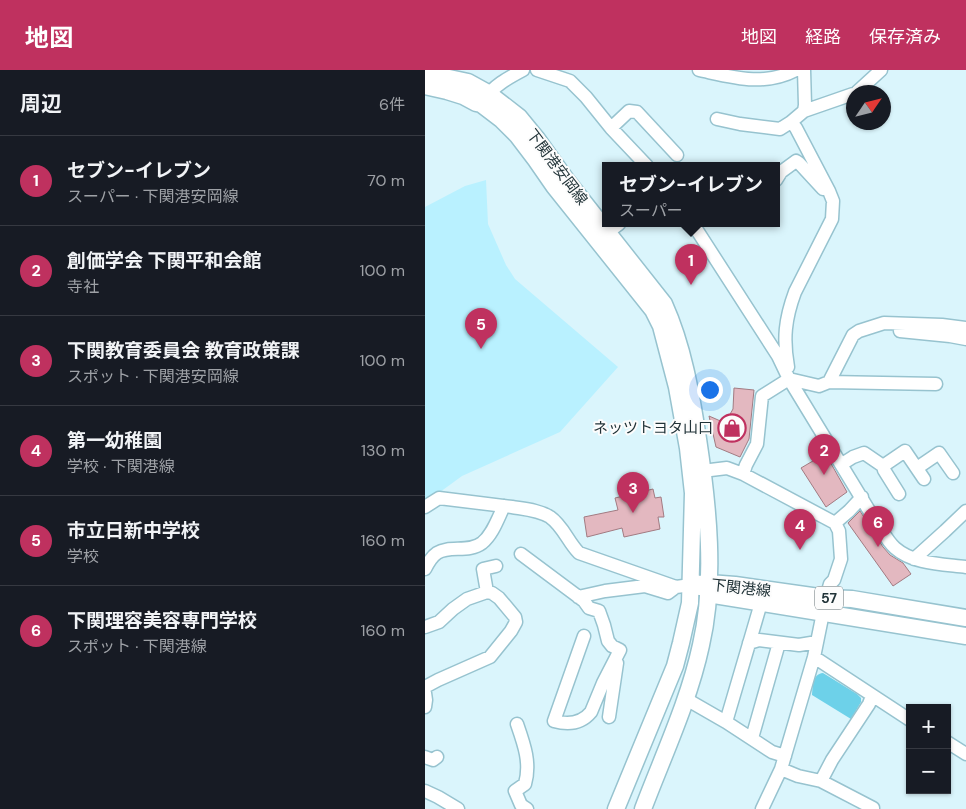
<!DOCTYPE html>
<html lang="ja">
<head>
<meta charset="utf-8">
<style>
	:root { --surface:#171b24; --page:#20242c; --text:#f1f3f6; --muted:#9ea1a6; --line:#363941; --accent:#bf315f }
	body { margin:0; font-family:"DM Sans","Noto Sans JP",sans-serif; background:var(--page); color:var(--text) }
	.controls { position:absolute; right:15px; bottom:15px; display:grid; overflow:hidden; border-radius:0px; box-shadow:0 1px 4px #0004 }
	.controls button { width:45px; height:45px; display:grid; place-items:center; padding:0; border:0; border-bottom:1px solid var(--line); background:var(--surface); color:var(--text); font:25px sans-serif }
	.compass { position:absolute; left:421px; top:15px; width:45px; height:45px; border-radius:50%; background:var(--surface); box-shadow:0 1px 4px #0004; rotate:55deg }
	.you { position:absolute; left:284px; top:319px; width:18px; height:18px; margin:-12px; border:4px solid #fff; border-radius:50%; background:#1a73e8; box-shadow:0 0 0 8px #1a73e833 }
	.badge { display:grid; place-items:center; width:32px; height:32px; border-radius:50%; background:var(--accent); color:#fff; font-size:16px; font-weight:700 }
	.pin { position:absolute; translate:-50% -41px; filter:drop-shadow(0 1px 2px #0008) }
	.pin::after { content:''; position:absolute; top:26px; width:18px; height:15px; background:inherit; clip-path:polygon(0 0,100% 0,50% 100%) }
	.popup { position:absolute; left:177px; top:92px; width:178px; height:65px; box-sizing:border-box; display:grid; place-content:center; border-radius:0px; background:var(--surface); filter:drop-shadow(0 1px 4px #0005); font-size:16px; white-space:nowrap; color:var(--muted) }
	.popup b { font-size:19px; color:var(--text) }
	.popup::after { content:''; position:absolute; left:50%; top:100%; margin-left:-10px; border:10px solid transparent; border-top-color:var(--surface) }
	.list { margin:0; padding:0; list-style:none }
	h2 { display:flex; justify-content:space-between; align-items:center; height:65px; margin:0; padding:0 20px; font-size:21px }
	h2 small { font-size:16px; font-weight:400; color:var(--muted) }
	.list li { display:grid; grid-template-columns:32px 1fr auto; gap:15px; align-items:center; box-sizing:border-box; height:90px; padding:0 20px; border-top:1px solid var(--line) }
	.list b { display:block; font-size:19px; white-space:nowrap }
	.list p { margin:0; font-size:16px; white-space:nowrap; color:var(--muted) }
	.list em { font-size:16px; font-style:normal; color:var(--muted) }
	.map { position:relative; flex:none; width:541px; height:739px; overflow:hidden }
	header { display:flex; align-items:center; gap:30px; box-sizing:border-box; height:70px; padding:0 25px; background:var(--accent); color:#fff }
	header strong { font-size:24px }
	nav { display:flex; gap:28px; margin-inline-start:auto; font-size:18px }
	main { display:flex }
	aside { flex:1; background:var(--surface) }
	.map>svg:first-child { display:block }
	.built { fill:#b9f1ff }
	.green { fill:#6dd1e9 }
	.building { fill:#e3b8c0; stroke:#a27b82 }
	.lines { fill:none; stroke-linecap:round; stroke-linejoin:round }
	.minor-casing { stroke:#97c3cf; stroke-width:15 }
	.major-casing { stroke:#97c3cf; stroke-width:19 }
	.minor { stroke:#fff; stroke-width:12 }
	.major { stroke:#fff; stroke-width:16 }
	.labels { text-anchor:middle; stroke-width:4; stroke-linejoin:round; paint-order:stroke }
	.shield { fill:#fcfcfc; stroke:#636f73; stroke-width:1 }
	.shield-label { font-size:14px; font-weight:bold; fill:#213338 }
	.street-label { font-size:15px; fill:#213338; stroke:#fcfcfc }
	.poi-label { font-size:15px; fill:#213338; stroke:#fcfcfc; text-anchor:end }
</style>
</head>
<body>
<header>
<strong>地図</strong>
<nav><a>地図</a><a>経路</a><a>保存済み</a></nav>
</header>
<main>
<aside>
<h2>周辺<small>6件</small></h2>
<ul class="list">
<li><span class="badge">1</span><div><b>セブン-イレブン</b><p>スーパー · 下関港安岡線</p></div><em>70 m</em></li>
<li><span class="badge">2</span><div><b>創価学会 下関平和会館</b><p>寺社</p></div><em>100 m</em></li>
<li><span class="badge">3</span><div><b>下関教育委員会 教育政策課</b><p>スポット · 下関港安岡線</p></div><em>100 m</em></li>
<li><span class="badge">4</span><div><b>第一幼稚園</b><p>学校 · 下関港線</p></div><em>130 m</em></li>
<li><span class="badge">5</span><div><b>市立日新中学校</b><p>学校</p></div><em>160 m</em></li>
<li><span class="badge">6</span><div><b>下関理容美容専門学校</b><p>スポット · 下関港線</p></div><em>160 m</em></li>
</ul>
</aside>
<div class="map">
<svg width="541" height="739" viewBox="0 0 541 739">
	<rect width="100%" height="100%" fill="#daf5fc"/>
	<path class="built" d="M61 110 63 154 81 195 90 209 193 297 135 362 37 406 0 433V137L40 116Z"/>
	<path class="green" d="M398 603 432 624 436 628V632L426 649 387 625C388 617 387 604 398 603Z"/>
	<path class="building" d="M309 318 329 320 324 369 315 387 291 377 284 346 300 353 308 339Z
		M398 385 402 391 404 390 422 422 401 437 376 398Z
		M228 419 230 428 236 427 239 447H233L235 459 199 467 197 458 162 467 159 447 193 440 190 428Z
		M435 441 458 477 465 485 478 493 486 504 468 516 423 453Z"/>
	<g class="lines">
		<g class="minor-casing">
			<path id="minor" d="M112 0 145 11 161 27 186 58 222 96
				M274 0C307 7 339 17 371 0
				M432 22 456 0
				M59 30C68 16 83 8 98 0
				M379 41 428 24
				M292 49 315 54 355 59 366 52
				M186 58 204 41 212 42 252 85
				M351 110 356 102 371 91 374 93 398 119
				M268 154 353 286 364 309 451 452C457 460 462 471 470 478 488 494 517 494 541 497
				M182 163 194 154
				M475 261 525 266 541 269
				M363 297C358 269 360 249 370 222L407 149 408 131 404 121 371 58 366 52 379 41 380 35 379 0
				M404 312 511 314
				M417 394 428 387 439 383 458 396 480 381 499 409
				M458 396 459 400 474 424
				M492 398 514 383 528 403
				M269 402 302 398 318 404 410 453
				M318 404 321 395 332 374 337 326 364 309 394 316 404 312 428 265 434 261 459 253 517 255 541 258
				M0 437 14 428C39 431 63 434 87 437 99 439 114 440 125 447 138 456 143 472 154 483L251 517 266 515 274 519
				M96 484 159 531 164 538 174 541 179 555 183 571 187 576 195 580 178 613 166 642C156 654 143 655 129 651L159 566
				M489 489 520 461 541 441
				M0 499C3 493 6 487 12 483 24 475 44 483 57 473 68 464 73 448 79 436
				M62 522 58 499 71 496
				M153 527 180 521 220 516 243 523 251 517
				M0 557 14 552 28 539 42 529 62 522 67 523 74 528 90 547 91 552 86 561 65 587 13 610 0 617
				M324 573 334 570 374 575 392 572
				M389 587 485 650
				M0 623 1 630 0 637
				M261 629 301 652 347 682 360 686
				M184 647 192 593
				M301 652 336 533
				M92 654C99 674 106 693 100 714L90 721 96 735 102 739
				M327 668 354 573
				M522 672 541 684
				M0 687 8 690 12 687
				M356 699 373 706 396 711 448 738V739
				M396 711 407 690 444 634 447 626
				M0 721 13 727 33 739
				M337 739 356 699 389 587 401 528 405 514 409 510 416 489 414 461 410 453 424 441 437 427"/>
		</g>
		<g class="major-casing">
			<path id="major" d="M0 3 43 12 63 23 94 47 112 69 142 111 239 234C258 276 266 323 273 369 283 435 291 510 276 575 264 631 238 686 218 739
				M0 16 22 21 38 26 51 33 56 34 77 50 92 65 111 90 129 116 228 240 236 256 252 317 263 378 268 423 265 533 256 573 250 596 191 739
				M273 514 284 513 310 515 401 528 427 529 541 548
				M283 524 541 566"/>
		</g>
		<use href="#minor" class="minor"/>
		<use href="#major" class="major"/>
	</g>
	<defs>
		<g id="shop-ring" transform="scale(1.4375)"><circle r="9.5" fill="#fcfcfc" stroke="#bf315f" stroke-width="1.5"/><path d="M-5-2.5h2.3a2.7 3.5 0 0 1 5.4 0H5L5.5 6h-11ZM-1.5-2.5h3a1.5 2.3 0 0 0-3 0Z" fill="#bf315f"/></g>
	</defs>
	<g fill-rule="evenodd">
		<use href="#shop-ring" x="307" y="358"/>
	</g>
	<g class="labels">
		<rect class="shield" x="390" y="516.5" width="28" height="23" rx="4"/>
		<g class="shield-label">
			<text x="404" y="533">57</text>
		</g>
		<g class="street-label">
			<text transform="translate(132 97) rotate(53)" y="5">下関港安岡線</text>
			<text transform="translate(316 518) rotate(6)" y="5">下関港線</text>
		</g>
		<g class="poi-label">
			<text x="288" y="363">ネッツトヨタ山口</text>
		</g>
	</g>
</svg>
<div class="controls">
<button>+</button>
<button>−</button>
</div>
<svg class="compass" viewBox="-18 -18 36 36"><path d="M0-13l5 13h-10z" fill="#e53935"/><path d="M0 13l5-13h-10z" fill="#9ea1a6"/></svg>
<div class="you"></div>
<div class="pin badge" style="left:266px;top:215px">1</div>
<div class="popup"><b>セブン-イレブン</b>スーパー</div>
<div class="pin badge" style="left:399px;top:405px">2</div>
<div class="pin badge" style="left:208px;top:443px">3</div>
<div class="pin badge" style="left:375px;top:480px">4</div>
<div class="pin badge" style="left:56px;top:279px">5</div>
<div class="pin badge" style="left:453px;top:477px">6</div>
</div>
</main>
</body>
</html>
